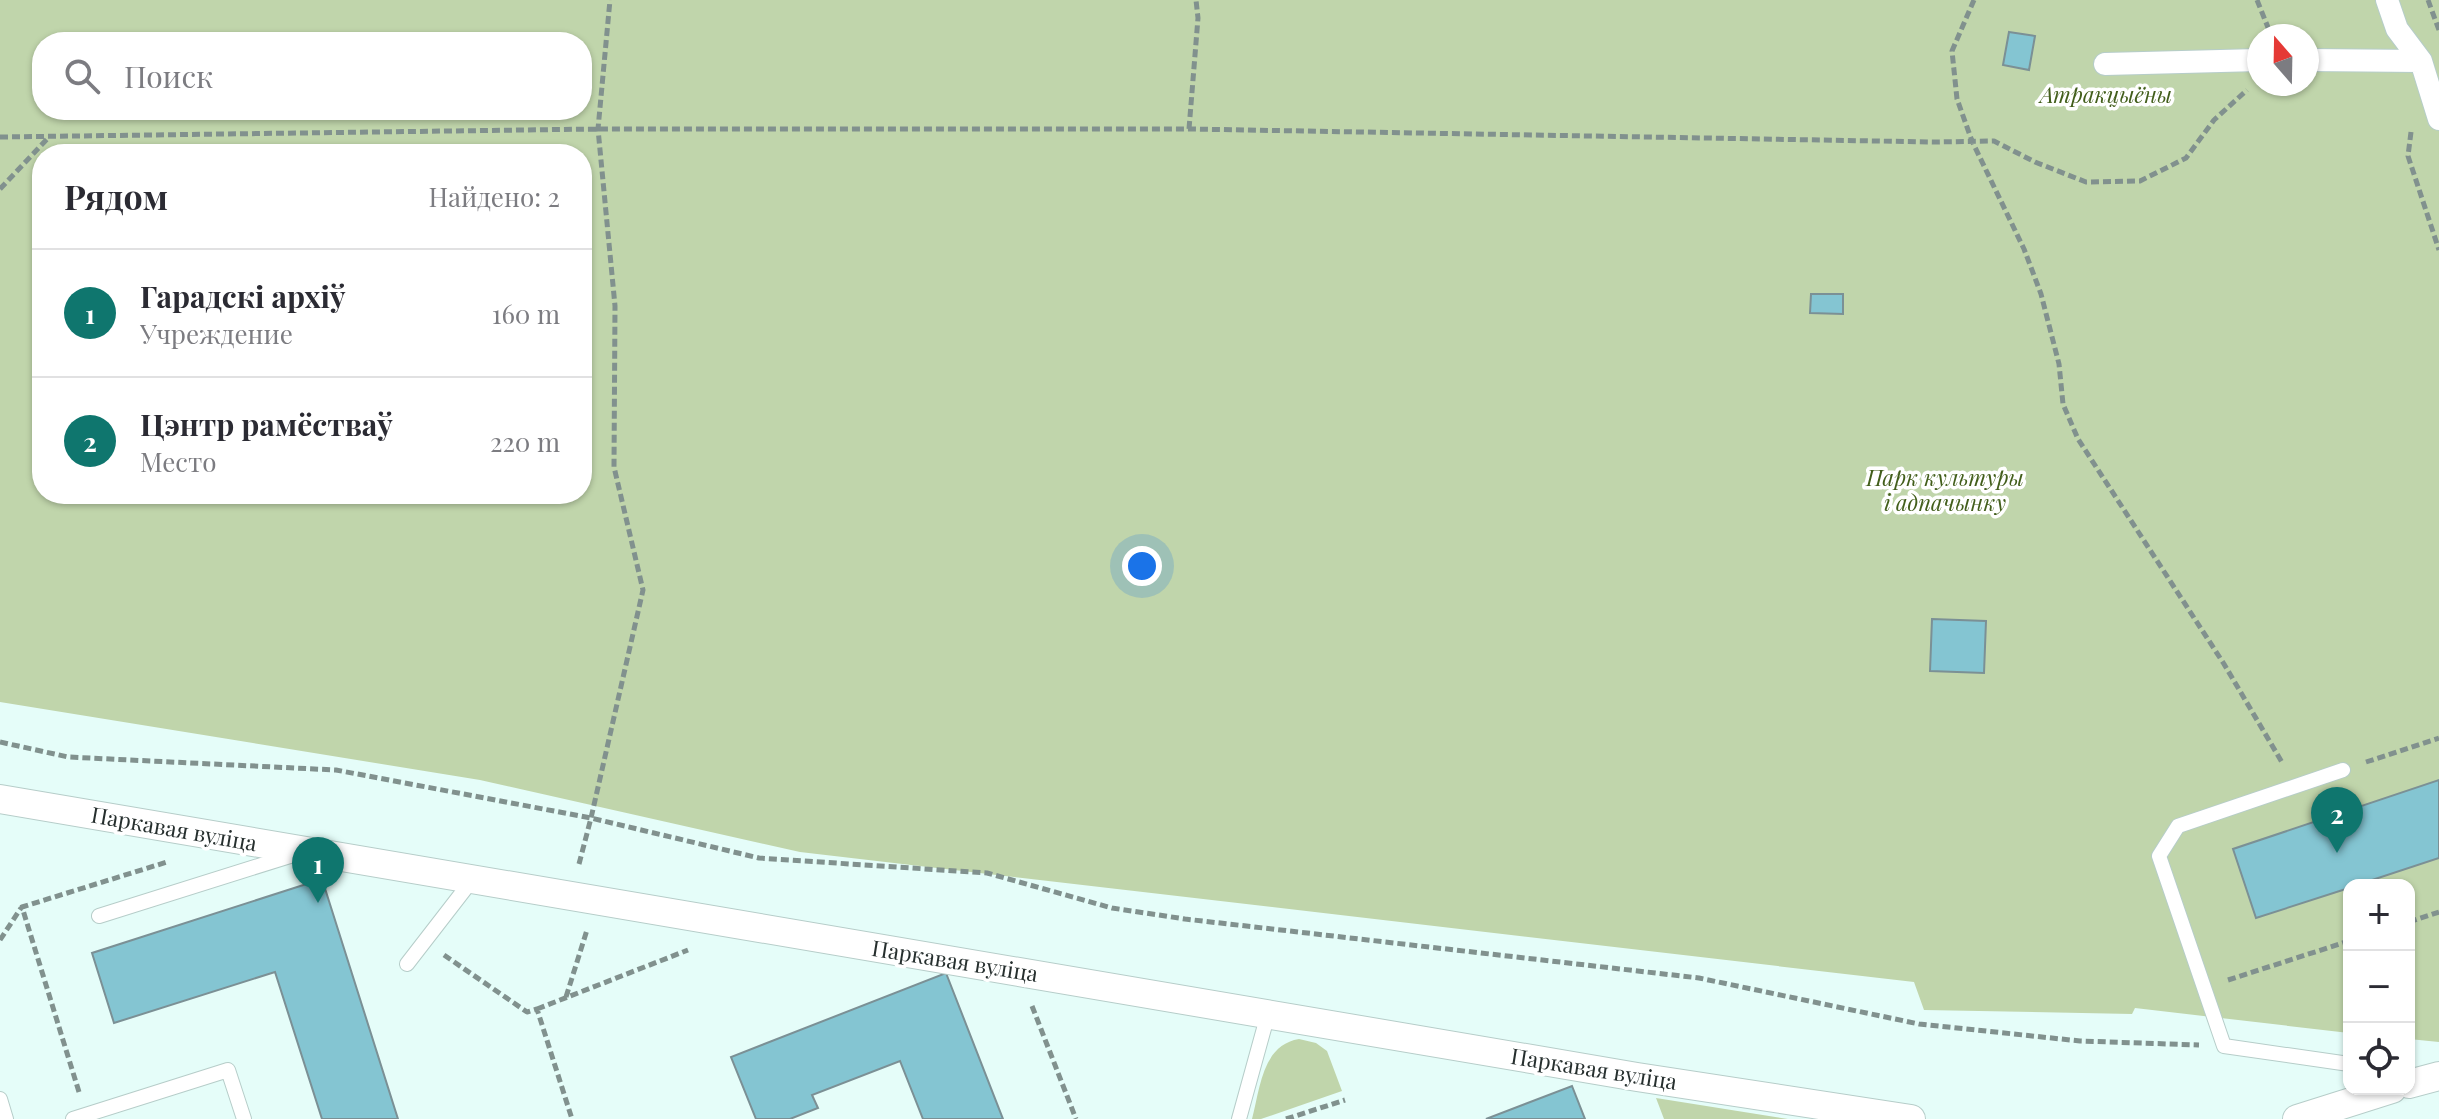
<!DOCTYPE html>
<html lang="ru">
<head>
<meta charset="utf-8">
<style>
	:root { --surface:#fff; --page:#f2f2f3; --text:#2b2b33; --muted:#7c7c81; --line:#e1e1e2; --accent:#0f766e }
	body { margin:0; font-family:"Playfair Display",serif; background:var(--page); color:var(--text) }
	.controls { position:absolute; right:24px; bottom:24px; display:grid; overflow:hidden; border-radius:16px; box-shadow:0 2px 6px #0004 }
	.controls button { width:72px; height:72px; display:grid; place-items:center; padding:0; border:0; border-bottom:2px solid var(--line); background:var(--surface); color:var(--text); font:40px sans-serif }
	.compass { position:absolute; left:2247px; top:24px; width:72px; height:72px; border-radius:50%; background:var(--surface); box-shadow:0 2px 6px #0004; rotate:340deg }
	.you { position:absolute; left:1142px; top:566px; width:28px; height:28px; margin:-20px; border:6px solid #fff; border-radius:50%; background:#1a73e8; box-shadow:0 0 0 12px #1a73e833 }
	.badge { display:grid; place-items:center; width:52px; height:52px; border-radius:50%; background:var(--accent); color:#fff; font-size:26px; font-weight:700 }
	.pin { position:absolute; translate:-50% -66px; filter:drop-shadow(0 2px 4px #0008) }
	.pin::after { content:''; position:absolute; top:42px; width:28px; height:24px; background:inherit; clip-path:polygon(0 0,100% 0,50% 100%) }
	.list { margin:0; padding:0; list-style:none }
	h2 { display:flex; justify-content:space-between; align-items:center; height:104px; margin:0; padding:0 32px; font-size:34px }
	h2 small { font-size:26px; font-weight:400; color:var(--muted) }
	.list li { display:grid; grid-template-columns:52px 1fr auto; gap:24px; align-items:center; box-sizing:border-box; height:128px; padding:0 32px; border-top:2px solid var(--line) }
	.list b { display:block; font-size:30px; white-space:nowrap }
	.list p { margin:0; font-size:26px; white-space:nowrap; color:var(--muted) }
	.list em { font-size:26px; font-style:normal; color:var(--muted) }
	.icon { flex:none; width:44px; height:44px; fill:none; stroke:currentColor; stroke-width:2; stroke-linecap:round; stroke-linejoin:round }
	.map { position:relative; flex:none; width:2439px; height:1119px; overflow:hidden }
	.search { position:absolute; background:var(--surface); box-shadow:0 2px 6px #0004; left:32px; top:32px; width:560px; height:88px; display:flex; align-items:center; gap:20px; box-sizing:border-box; padding:0 28px; border-radius:32px; color:var(--muted); font-size:30px }
	.panel { position:absolute; background:var(--surface); box-shadow:0 2px 6px #0004; left:32px; top:144px; width:560px; height:360px; border-radius:32px }
	.map>svg:first-child { display:block }
	.green { fill:#c0d5ab; fill-rule:evenodd }
	.building { fill:#84c5d2; stroke:#7b9095; stroke-width:2 }
	.lines { fill:none; stroke-linecap:round; stroke-linejoin:round }
	.service-casing { stroke:#b6cdc9; stroke-width:16 }
	.pedestrian-casing { stroke:#b6cdc9; stroke-width:24 }
	.minor-casing { stroke:#b6cdc9; stroke-width:30 }
	.path { stroke:#81918e; stroke-width:5; stroke-dasharray:8 4; stroke-linecap:butt }
	.service { stroke:#fff; stroke-width:14 }
	.pedestrian { stroke:#fff; stroke-width:22 }
	.minor { stroke:#fff; stroke-width:28 }
	.labels { text-anchor:middle; stroke-width:7; stroke-linejoin:round; paint-order:stroke }
	.park-label { font-size:22px; font-style:italic; fill:#425e1b; stroke:#fff }
	.street-label { font-size:22px; fill:#262f2e; stroke:#fff }
</style>
</head>
<body>
<div class="map">
<svg width="2439" height="1119" viewBox="0 0 2439 1119">
	<rect width="100%" height="100%" fill="#e5fdf9"/>
	<path class="green" d="M0 0H2439V1042L2409 1039V885H2349V1033L2135 1008 2132 1014 1924 1010 1914 982 800 852 480 780 0 702ZM2259 36H2307V84H2259ZM42 42H582V110H42ZM42 154H582V494H42Z
		M1299 1039 1316 1043 1327 1051 1342 1091 1261 1119H1252C1260 1089 1262 1045 1299 1039Z
		M1656 1098 1788 1119H1664Z"/>
	<path class="building" d="M2009 32 2035 36 2029 70 2003 65Z
		M1811 294H1843V314L1810 313Z
		M1932 619 1986 621 1984 673 1930 671Z
		M2439 780V858L2357 885H2349V888L2256 918 2233 849Z
		M322 879 398 1119H322L275 972 114 1023 92 953Z
		M946 973 1003 1119H923L900 1061 812 1095 818 1108 790 1119H756L731 1057Z
		M1572 1086 1585 1119H1486Z"/>
	<g class="lines">
		<g class="service-casing">
			<path id="service" d="M2343 770 2178 826 2159 856 2224 1046 2349 1064
				M99 916 293 855
				M407 964 472 880
				M0 1099 6 1119
				M73 1119 228 1070 244 1119
				M1239 1119 1268 1014"/>
		</g>
		<g class="pedestrian-casing">
			<path id="pedestrian" d="M2387 0 2397 29 2421 61 2439 119
				M2307 60 2421 61
				M2105 64 2259 60"/>
		</g>
		<g class="minor-casing">
			<path id="minor" d="M0 799 1637 1077 1911 1119
				M2409 1084 2439 1076
				M2297 1119 2392 1089"/>
		</g>
		<path class="path" d="M1974 0 1952 51 1957 99 1972 141 2024 249 2041 294 2059 364 2063 404 2078 439 2224 664 2283 764
			M2257 0 2271 35
			M2428 0 2439 30
			M1189 129 1198 18 1196 0
			M2411 132 2408 156 2439 250
			M0 137 598 129H1189L1934 142 1994 141 2035 162 2086 182 2140 181 2186 158 2214 120 2247 90
			M0 189 49 137
			M0 742 68 757 336 770 591 818 759 858 987 873 1112 908 1185 919 1699 978 1919 1024 2080 1041 2199 1045
			M2366 762 2439 738
			M579 864 591 818 643 590 614 467 615 306 598 129 610 0
			M2409 922 2439 912
			M0 940 21 908
			M444 955 527 1012 537 1009 572 1119
			M2228 980 2349 941
			M566 997 587 930
			M1032 1006 1076 1119
			M537 1009 688 950
			M79 1092 22 907 167 862
			M1286 1119 1345 1100"/>
		<use href="#service" class="service"/>
		<use href="#pedestrian" class="pedestrian"/>
		<use href="#minor" class="minor"/>
	</g>
	<g class="labels">
		<g class="park-label">
			<text x="2106" y="103">Атракцыёны</text>
			<text x="1945" y="486">Парк культуры<tspan x="1945" dy="25">і адпачынку</tspan></text>
		</g>
		<g class="street-label">
			<text transform="translate(174 829) rotate(10)" y="8">Паркавая вуліца</text>
			<text transform="translate(955 961) rotate(9)" y="8">Паркавая вуліца</text>
			<text transform="translate(1594 1069) rotate(9)" y="8">Паркавая вуліца</text>
		</g>
	</g>
</svg>
<div class="controls">
<button>+</button>
<button>−</button>
<button><svg class="icon" aria-label="locate" viewBox="0 0 24 24"><circle cx="12" cy="12" r="6"/><path d="M12 2v4M12 18v4M2 12h4M18 12h4"/></svg></button>
</div>
<svg class="compass" viewBox="-18 -18 36 36"><path d="M0-13l5 13h-10z" fill="#e53935"/><path d="M0 13l5-13h-10z" fill="#7c7c81"/></svg>
<div class="you"></div>
<div class="pin badge" style="left:318px;top:903px">1</div>
<div class="pin badge" style="left:2337px;top:853px">2</div>
<div class="search"><svg class="icon" aria-label="search" viewBox="0 0 24 24"><circle cx="10" cy="10" r="6"/><path d="M15 15l6 6"/></svg>Поиск</div>
<section class="panel">
<h2>Рядом<small>Найдено: 2</small></h2>
<ul class="list">
<li><span class="badge">1</span><div><b>Гарадскі архіў</b><p>Учреждение</p></div><em>160 m</em></li>
<li><span class="badge">2</span><div><b>Цэнтр рамёстваў</b><p>Место</p></div><em>220 m</em></li>
</ul>
</section>
</div>
</body>
</html>
